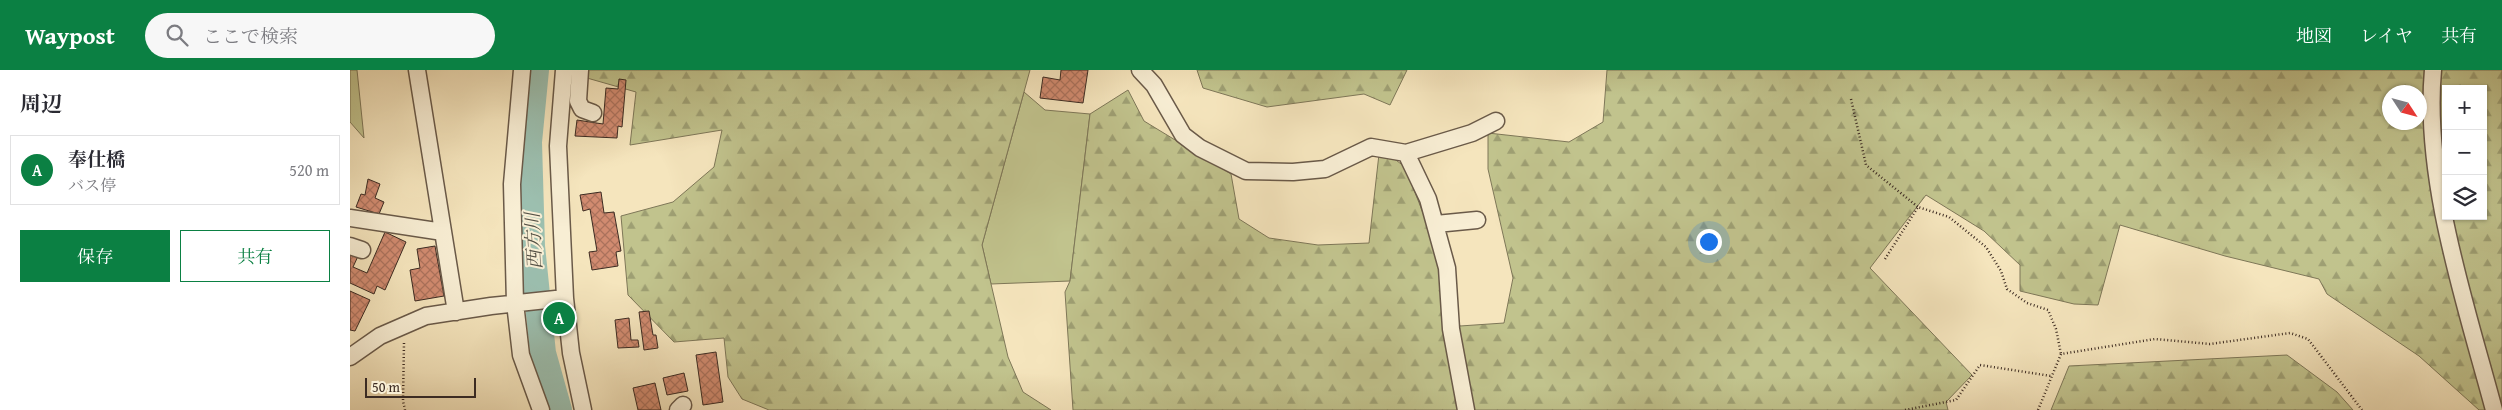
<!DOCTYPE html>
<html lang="ja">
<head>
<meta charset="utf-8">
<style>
	:root { --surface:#fff; --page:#f7f7f7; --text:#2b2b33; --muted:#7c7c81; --line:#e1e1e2; --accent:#0b8043 }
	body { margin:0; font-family:"Gentium Book Plus","Noto Serif JP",serif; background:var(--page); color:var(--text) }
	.controls { position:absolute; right:15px; top:15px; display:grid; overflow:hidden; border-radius:0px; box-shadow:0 1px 4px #0004 }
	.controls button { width:45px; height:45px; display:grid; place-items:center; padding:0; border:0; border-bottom:1px solid var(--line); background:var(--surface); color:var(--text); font:25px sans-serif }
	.compass { position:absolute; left:2032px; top:15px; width:45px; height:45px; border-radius:50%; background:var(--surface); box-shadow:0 1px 4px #0004; rotate:126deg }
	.scale { position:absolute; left:15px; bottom:12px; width:111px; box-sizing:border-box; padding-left:5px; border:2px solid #3c2b22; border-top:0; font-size:14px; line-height:18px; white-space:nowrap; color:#3c2b22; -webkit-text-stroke:4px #f8eed4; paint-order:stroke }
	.you { position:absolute; left:1358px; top:171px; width:18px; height:18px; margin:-12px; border:4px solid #fff; border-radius:50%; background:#1a73e8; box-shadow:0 0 0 8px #1a73e833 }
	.badge { display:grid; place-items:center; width:32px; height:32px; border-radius:50%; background:var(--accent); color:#fff; font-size:16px; font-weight:700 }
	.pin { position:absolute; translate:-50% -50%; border:2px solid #fff; box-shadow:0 1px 5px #0006 }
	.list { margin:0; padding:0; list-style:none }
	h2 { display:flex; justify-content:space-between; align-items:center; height:65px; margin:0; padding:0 20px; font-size:21px }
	h2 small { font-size:16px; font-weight:400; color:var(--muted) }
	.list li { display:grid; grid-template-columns:32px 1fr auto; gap:15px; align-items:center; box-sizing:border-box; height:70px; margin:0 10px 10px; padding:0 10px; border:1px solid var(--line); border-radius:0px }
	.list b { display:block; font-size:19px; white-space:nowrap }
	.list p { margin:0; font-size:16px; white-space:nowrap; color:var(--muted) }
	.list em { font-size:16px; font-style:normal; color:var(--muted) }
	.actions { display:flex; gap:10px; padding:15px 20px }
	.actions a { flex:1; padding:11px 0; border:1px solid var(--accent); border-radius:0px; text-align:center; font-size:18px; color:var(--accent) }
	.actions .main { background:var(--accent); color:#fff }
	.icon { flex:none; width:28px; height:28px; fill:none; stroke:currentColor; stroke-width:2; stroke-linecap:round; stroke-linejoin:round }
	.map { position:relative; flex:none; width:2152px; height:340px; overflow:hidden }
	header { display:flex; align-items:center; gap:30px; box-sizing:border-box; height:70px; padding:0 25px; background:var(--accent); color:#fff }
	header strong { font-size:24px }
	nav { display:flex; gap:28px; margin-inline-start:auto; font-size:18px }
	.search { width:350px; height:45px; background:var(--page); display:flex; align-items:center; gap:12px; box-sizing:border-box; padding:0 18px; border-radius:28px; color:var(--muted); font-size:19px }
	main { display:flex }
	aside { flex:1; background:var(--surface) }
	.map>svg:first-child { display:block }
	.green { fill:#c1c38d; stroke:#7e7758 }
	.forest { fill:url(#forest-firs); stroke:#7e7758; fill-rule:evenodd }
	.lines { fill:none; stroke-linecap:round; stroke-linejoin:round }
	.river { stroke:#9cbfaf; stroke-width:26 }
	.building { fill:url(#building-cross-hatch); stroke:#3c2b22 }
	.minor-casing { stroke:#6a5a49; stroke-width:19 }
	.path { stroke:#3c2b22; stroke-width:2.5; stroke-dasharray:1 2.5; stroke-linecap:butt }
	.minor { stroke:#f8eed4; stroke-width:16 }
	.labels { text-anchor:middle; stroke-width:4; stroke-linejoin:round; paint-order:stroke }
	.water-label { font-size:19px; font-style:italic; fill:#545045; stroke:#f8eed4 }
</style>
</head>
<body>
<header>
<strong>Waypost</strong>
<div class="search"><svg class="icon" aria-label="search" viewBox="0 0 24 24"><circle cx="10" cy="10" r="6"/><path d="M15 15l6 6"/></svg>ここで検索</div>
<nav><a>地図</a><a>レイヤ</a><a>共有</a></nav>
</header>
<main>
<aside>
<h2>周辺<small></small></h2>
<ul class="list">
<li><span class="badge">A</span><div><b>奉仕橋</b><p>バス停</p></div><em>520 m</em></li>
</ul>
<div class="actions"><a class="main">保存</a><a>共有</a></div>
</aside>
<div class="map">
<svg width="2152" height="340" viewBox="0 0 2152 340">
	<defs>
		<pattern id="forest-firs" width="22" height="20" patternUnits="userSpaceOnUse" patternTransform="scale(1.25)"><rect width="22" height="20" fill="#c1c38d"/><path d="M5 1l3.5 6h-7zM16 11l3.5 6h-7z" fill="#9e9f73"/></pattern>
		<pattern id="building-cross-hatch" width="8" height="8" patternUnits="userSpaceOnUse" patternTransform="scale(1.25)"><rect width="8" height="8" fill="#d18b70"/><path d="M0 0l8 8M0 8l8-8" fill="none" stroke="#ab725c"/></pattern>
	</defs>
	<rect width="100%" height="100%" fill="#f5e5bd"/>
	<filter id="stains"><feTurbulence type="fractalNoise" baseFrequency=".004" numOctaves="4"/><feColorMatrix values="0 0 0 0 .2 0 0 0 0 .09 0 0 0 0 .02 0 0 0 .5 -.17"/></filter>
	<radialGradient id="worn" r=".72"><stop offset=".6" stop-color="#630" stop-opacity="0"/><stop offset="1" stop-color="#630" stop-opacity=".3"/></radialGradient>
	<path class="green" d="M0 0H7L14 68 0 52Z
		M674 22 695 40 740 44 720 211 641 214 632 175Z"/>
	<path class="forest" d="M231 0H680L632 175 658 287 673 322 701 340H419L392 329 378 307 374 268 324 272 278 225 271 146 323 132 364 97 372 60 280 75 286 22 230 6Z
		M847 0H1057L1040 35 1014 24 917 37 853 18Z
		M1257 0H2152V340H2129L2069 286 1977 224 1969 209 1875 186 1770 155 1748 235 1724 234 1670 221V195L1634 161 1576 125 1520 198 1622 305 1596 332 1598 340H723L715 222 720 211 740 44 778 20 794 51 881 104 889 149 919 168 968 175 1019 173 1029 84H1038L1055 97 1075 148 1110 256 1154 253 1163 208 1138 99V63L1219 72 1253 52ZM2096 19H2133V146H2096ZM2040 22H2070V52H2040Z
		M1937 285 1987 322 2003 340H1701L1719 296Z"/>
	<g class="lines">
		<path class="river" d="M186 0 179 72 182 176 193 283 209 340"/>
	</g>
	<path class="building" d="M711 0H738L733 33 690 28 693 7 710 10Z
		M269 9 276 10 272 57 268 56 267 68 225 66 227 50 253 54 256 18 268 19Z
		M18 109 30 114 25 128 34 132 29 144 6 137 11 124 15 125Z
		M251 122 254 143 264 142 271 181 266 182 268 196 242 200 239 182 247 181 240 139 233 141 230 125Z
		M35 162 56 172 35 220 27 216 24 224 0 213V180L9 184 3 197 17 203Z
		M85 176 94 226 65 231 60 200 70 198 67 179Z
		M0 221 20 230 5 261 0 260Z
		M299 241 303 265H306L308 278 294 280 289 242Z
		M279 248 281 270H288L289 277 268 278 265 250Z
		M366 282 373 332 353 335 346 285Z
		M334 303 338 321 317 325 313 308Z
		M305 313 311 340H288L283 318Z"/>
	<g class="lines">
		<g class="minor-casing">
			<path id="minor" d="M67 0 106 242
				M172 0 162 114 165 233 171 285 191 340
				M214 0 208 76 215 228 221 283 233 340
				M230 0 228 31 232 39 243 43
				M790 0 804 15 833 65 850 78 896 101 943 102 975 99 1021 77 1056 83 1078 129 1097 198 1101 259 1116 340
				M2083 0C2073 109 2116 235 2144 340
				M1056 83 1122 63 1146 51
				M0 148 93 162
				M1086 154 1127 150
				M0 176 12 180
				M0 287 30 266 76 246 141 236 215 228
				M328 340 333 335"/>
		</g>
		<path class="path" d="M1501 29 1516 95 1568 137
			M1535 189 1568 137 1599 147 1636 177 1651 201 1657 219 1677 233 1698 240 1706 259 1711 284
			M54 273 53 331 55 340
			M1555 340 1606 330 1630 295 1701 306
			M1688 340 1711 284 1805 269 1860 274 1940 263 1958 269 2012 340"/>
		<use href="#minor" class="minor"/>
	</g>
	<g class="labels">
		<g class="water-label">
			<text transform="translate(183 171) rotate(-93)" y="7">西方川</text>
		</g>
	</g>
	<rect width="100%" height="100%" filter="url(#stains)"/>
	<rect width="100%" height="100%" fill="url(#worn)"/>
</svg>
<div class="controls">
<button>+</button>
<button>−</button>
<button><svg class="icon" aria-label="layers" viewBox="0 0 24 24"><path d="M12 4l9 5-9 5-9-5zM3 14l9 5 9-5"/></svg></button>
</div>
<svg class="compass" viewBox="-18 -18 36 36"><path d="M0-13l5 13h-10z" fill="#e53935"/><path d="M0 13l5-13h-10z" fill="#7c7c81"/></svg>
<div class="scale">50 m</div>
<div class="you"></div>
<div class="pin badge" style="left:209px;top:248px">A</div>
</div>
</main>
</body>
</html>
